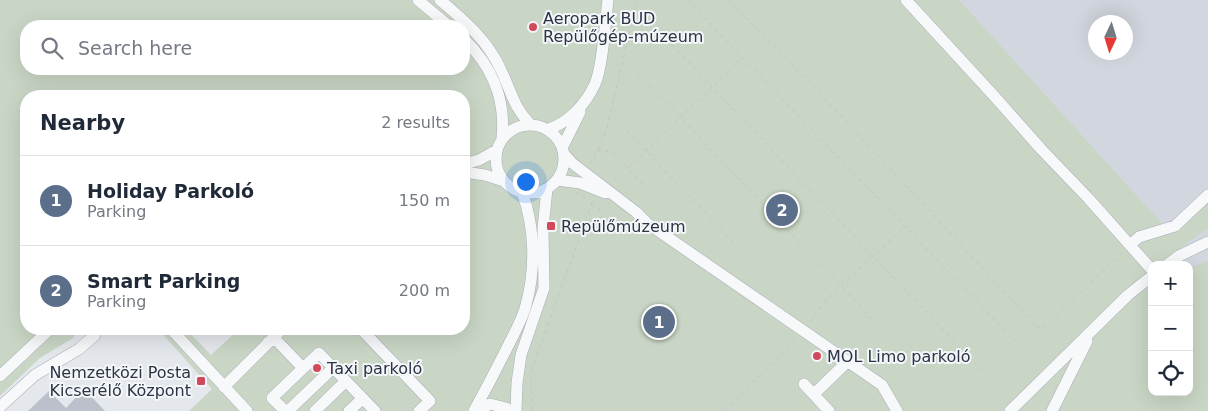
<!DOCTYPE html>
<html lang="en">
<head>
<meta charset="utf-8">
<style>
	:root { --surface:#fff; --page:#f2f2f3; --text:#1f2937; --muted:#747a83; --line:#e0e1e3; --accent:#d1495b }
	body { margin:0; font-family:"DejaVu Sans",sans-serif; background:var(--page); color:var(--text) }
	.controls { position:absolute; right:15px; bottom:15px; display:grid; overflow:hidden; border-radius:10px; box-shadow:0 5px 20px #0002 }
	.controls button { width:45px; height:45px; display:grid; place-items:center; padding:0; border:0; border-bottom:1px solid var(--line); background:var(--surface); color:var(--text); font:25px sans-serif }
	.compass { position:absolute; left:1088px; top:15px; width:45px; height:45px; border-radius:50%; background:var(--surface); box-shadow:0 5px 20px #0002; rotate:184deg }
	.you { position:absolute; left:525px; top:181px; width:18px; height:18px; margin:-12px; border:4px solid #fff; border-radius:50%; background:#1a73e8; box-shadow:0 0 0 8px #1a73e833 }
	.badge { display:grid; place-items:center; width:32px; height:32px; border-radius:50%; background:var(--accent); color:#fff; font-size:16px; font-weight:700 }
	.pin { position:absolute; translate:-50% -50%; border:2px solid #fff; box-shadow:0 1px 5px #0006 }
	.list { margin:0; padding:0; list-style:none }
	h2 { display:flex; justify-content:space-between; align-items:center; height:65px; margin:0; padding:0 20px; font-size:21px }
	h2 small { font-size:16px; font-weight:400; color:var(--muted) }
	.list li { display:grid; grid-template-columns:32px 1fr auto; gap:15px; align-items:center; box-sizing:border-box; height:90px; padding:0 20px; border-top:1px solid var(--line) }
	.list b { display:block; font-size:19px; white-space:nowrap }
	.list p { margin:0; font-size:16px; white-space:nowrap; color:var(--muted) }
	.list em { font-size:16px; font-style:normal; color:var(--muted) }
	.icon { flex:none; width:28px; height:28px; fill:none; stroke:currentColor; stroke-width:2; stroke-linecap:round; stroke-linejoin:round }
	.map { position:relative; flex:none; width:1208px; height:411px; overflow:hidden }
	.search { position:absolute; background:var(--surface); box-shadow:0 5px 20px #0002; left:20px; top:20px; width:450px; height:55px; display:flex; align-items:center; gap:12px; box-sizing:border-box; padding:0 18px; border-radius:20px; color:var(--muted); font-size:19px }
	.panel { position:absolute; background:var(--surface); box-shadow:0 5px 20px #0002; left:20px; top:90px; width:450px; height:245px; border-radius:20px }
	.map>svg:first-child { display:block }
	.built { fill:#d2d6de; fill-rule:evenodd }
	.green { fill:#c9d6c5; fill-rule:evenodd }
	.building { fill:#bbc0ca }
	.lines { fill:none; stroke-linecap:round; stroke-linejoin:round }
	.minor-casing { stroke:#a9aeb7; stroke-width:12 }
	.path { stroke:#c2c5cb; stroke-width:1; stroke-dasharray:4 4; stroke-linecap:butt }
	.minor { stroke:#f7f8fa; stroke-width:11 }
	.poi-dot { fill:#d1495b; stroke:#f4f6f9; stroke-width:2 }
	.labels { text-anchor:middle; stroke-width:4; stroke-linejoin:round; paint-order:stroke }
	.poi-label { font-size:16px; fill:#2b3445; stroke:#f4f6f9; text-anchor:start }
</style>
</head>
<body>
<div class="map">
<svg width="1208" height="411" viewBox="0 0 1208 411">
	<rect width="100%" height="100%" fill="#e4e7ec"/>
	<path class="built" d="M643 0H1208V411H907ZM1096 22H1126V52H1096ZM1152 265H1189V392H1152Z"/>
	<path class="green" d="M0 0H959L1165 227 1208 188V228L1176 251 1180 265H1152V392H1189V268L1208 261V411H189L212 389 158 329H186L211 355 239 329H464V96H26V329H78L73 338 40 358 0 396ZM26 26H464V69H26Z"/>
	<path class="building" d="M84 389 105 411H28L49 391 66 408Z"/>
	<g class="lines">
		<g class="minor-casing">
			<path id="minor" d="M418 0 449 26
				M440 0C464 20 488 41 501 70 511 91 513 106 530 124
				M906 0 995 97 1041 149 1089 199 1152 270
				M464 39C492 66 506 100 502 138
				M496 159a34 34 0 1 1 68 0a34 34 0 1 1-68 0Z
				M549 129C569 122 586 104 595 84 603 66 605 22 608 0
				M563 146 580 112
				M565 155 572 163 636 212 647 223 882 385 897 411
				M464 164 479 160 497 150
				M464 172 485 175 504 181
				M557 180 580 183 605 193
				M1130 245 1139 237 1175 226 1208 195
				M1167 265 1179 256 1208 242
				M171 329 247 411
				M361 329 430 401 419 411
				M268 342 273 340 278 342 303 368
				M0 376 50 329
				M804 384 829 411
				M224 387 282 329
				M814 394 847 362
				M0 407 35 375 79 349 95 335 88 329
				M285 411 272 398 319 353 375 411
				M288 411 333 368
				M315 411 346 381
				M349 411 362 399
				M474 411C485 391 496 370 506 350 513 335 522 321 526 305 536 269 535 227 522 192
				M478 411 490 404 506 408 509 411
				M516 411 517 383 521 355 544 288 543 228 547 189
				M1010 411 1128 295 1152 276
				M1052 411 1087 341"/>
		</g>
		<path class="path" d="M687 0 1020 346
			M729 0 847 122 1036 326 1043 328 1122 253
			M649 21 987 376
			M638 73 875 322
			M626 130 733 242
			M597 150 612 152 643 184
			M590 164 603 139 607 128 637 0
			M628 168 743 57
			M576 192 578 195 590 199
			M591 205 599 208 602 221
			M810 322 826 300 904 227
			M532 411 531 372 593 200
			M724 411 797 338"/>
		<use href="#minor" class="minor"/>
	</g>
	<g class="poi-dot">
		<circle cx="533" cy="27" r="5"/>
		<rect x="546" y="221" width="10" height="10" rx="2.5"/>
		<circle cx="817" cy="356" r="5"/>
		<circle cx="317" cy="368" r="5"/>
		<rect x="196" y="376" width="10" height="10" rx="2.5"/>
	</g>
	<g class="labels">
		<g class="poi-label">
			<text x="543" y="24">Aeropark BUD<tspan x="543" dy="18">Repülőgép-múzeum</tspan></text>
			<text x="561" y="232">Repülőmúzeum</text>
			<text x="827" y="362">MOL Limo parkoló</text>
			<text x="327" y="374">Taxi parkoló</text>
			<text x="191" y="378" text-anchor="end">Nemzetközi Posta<tspan x="191" dy="18">Kicserélő Központ</tspan></text>
		</g>
	</g>
</svg>
<div class="controls">
<button>+</button>
<button>−</button>
<button><svg class="icon" aria-label="locate" viewBox="0 0 24 24"><circle cx="12" cy="12" r="6"/><path d="M12 2v4M12 18v4M2 12h4M18 12h4"/></svg></button>
</div>
<svg class="compass" viewBox="-18 -18 36 36"><path d="M0-13l5 13h-10z" fill="#e53935"/><path d="M0 13l5-13h-10z" fill="#747a83"/></svg>
<div class="you"></div>
<div class="pin badge" style="left:659px;top:322px;background:#5c6f8a">1</div>
<div class="pin badge" style="left:782px;top:210px;background:#5c6f8a">2</div>
<div class="search"><svg class="icon" aria-label="search" viewBox="0 0 24 24"><circle cx="10" cy="10" r="6"/><path d="M15 15l6 6"/></svg>Search here</div>
<section class="panel">
<h2>Nearby<small>2 results</small></h2>
<ul class="list">
<li><span class="badge" style="background:#5c6f8a">1</span><div><b>Holiday Parkoló</b><p>Parking</p></div><em>150 m</em></li>
<li><span class="badge" style="background:#5c6f8a">2</span><div><b>Smart Parking</b><p>Parking</p></div><em>200 m</em></li>
</ul>
</section>
</div>
</body>
</html>
